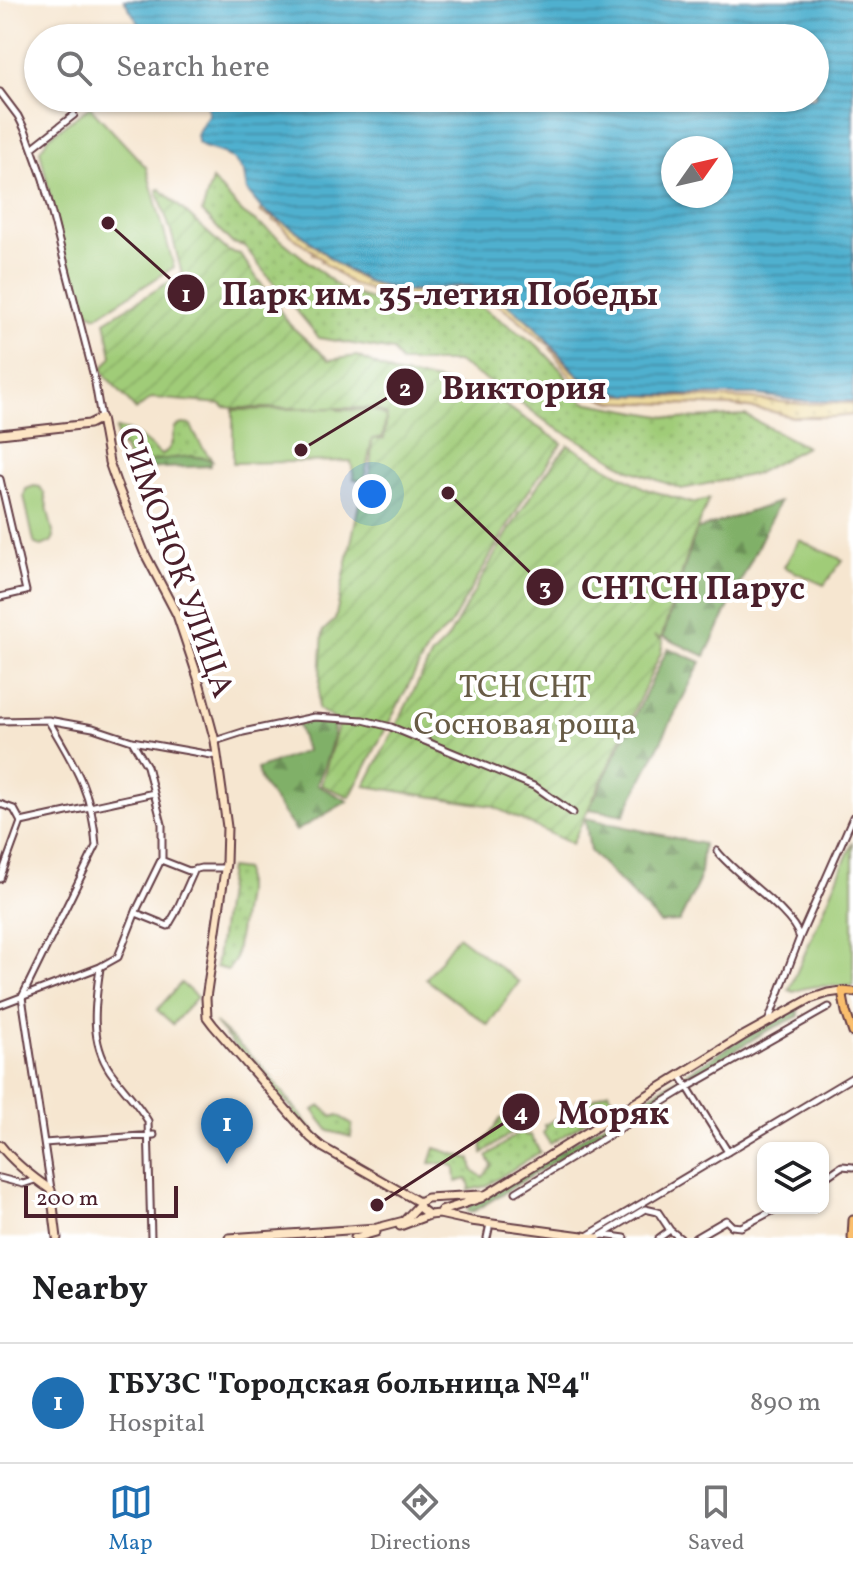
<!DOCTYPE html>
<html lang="en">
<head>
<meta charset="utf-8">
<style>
	:root { --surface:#fff; --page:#f6f6f6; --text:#202124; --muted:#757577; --line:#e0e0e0; --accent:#1f6fb2 }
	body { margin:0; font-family:Vollkorn,serif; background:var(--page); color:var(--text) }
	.controls { position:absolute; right:24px; bottom:24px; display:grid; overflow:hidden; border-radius:16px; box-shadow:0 2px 6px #0004 }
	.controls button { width:72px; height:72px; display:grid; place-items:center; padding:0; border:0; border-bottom:2px solid var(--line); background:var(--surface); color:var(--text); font:40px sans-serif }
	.compass { position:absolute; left:661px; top:136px; width:72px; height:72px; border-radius:50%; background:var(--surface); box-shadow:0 2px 6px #0004; rotate:56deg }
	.scale { position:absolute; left:24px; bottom:20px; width:154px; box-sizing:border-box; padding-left:8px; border:4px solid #4a1f2b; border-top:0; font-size:22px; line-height:28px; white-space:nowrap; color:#4a1f2b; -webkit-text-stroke:6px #fff; paint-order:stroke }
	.you { position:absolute; left:372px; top:494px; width:28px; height:28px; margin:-20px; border:6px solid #fff; border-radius:50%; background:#1a73e8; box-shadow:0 0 0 12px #1a73e833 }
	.badge { display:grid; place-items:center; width:52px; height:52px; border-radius:50%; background:var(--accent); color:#fff; font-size:26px; font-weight:700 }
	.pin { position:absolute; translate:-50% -66px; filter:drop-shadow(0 2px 4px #0008) }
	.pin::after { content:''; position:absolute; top:42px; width:28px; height:24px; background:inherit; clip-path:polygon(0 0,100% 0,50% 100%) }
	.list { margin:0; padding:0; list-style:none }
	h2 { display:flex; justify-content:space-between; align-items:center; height:104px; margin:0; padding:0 32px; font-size:34px }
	h2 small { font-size:26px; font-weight:400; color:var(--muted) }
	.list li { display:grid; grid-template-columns:52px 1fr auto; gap:24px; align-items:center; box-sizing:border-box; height:120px; padding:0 32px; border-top:2px solid var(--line) }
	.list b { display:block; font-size:30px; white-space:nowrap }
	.list p { margin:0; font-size:26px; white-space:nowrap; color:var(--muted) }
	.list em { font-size:26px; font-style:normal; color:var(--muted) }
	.icon { flex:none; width:44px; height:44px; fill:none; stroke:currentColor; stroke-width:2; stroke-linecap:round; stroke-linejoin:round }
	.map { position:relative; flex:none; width:853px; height:1238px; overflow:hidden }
	.search { position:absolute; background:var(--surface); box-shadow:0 2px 6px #0004; left:24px; right:24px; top:24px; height:88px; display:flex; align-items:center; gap:20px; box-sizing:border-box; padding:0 28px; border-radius:44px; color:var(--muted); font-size:30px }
	.sheet { height:224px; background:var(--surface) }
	nav { display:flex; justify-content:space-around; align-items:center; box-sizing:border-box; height:112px; border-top:2px solid var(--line); background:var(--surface); font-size:22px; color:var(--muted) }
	nav a { display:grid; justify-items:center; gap:4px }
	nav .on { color:var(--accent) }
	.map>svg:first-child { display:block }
	.grass { fill:url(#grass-dots); stroke:#757652; stroke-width:2 }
	.forest { fill:url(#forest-firs); stroke:#65684a; stroke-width:2 }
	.sand { fill:url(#sand-dots); stroke:#9c7c64; stroke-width:2 }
	.park { fill:#a0cc78; stroke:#757652; stroke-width:2 }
	.garden { fill:url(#garden-furrows); stroke:#757652; stroke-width:2 }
	.water { fill:url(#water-rules); stroke:#4d687d; stroke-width:2; fill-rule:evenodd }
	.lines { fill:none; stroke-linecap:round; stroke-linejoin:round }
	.street-casing { stroke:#643d44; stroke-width:9 }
	.secondary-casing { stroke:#643d44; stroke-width:11 }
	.primary-casing { stroke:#643d44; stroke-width:11 }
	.street { stroke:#fff; stroke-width:5 }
	.secondary { stroke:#fde5c5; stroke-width:7 }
	.primary { stroke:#fabe6d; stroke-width:7 }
	.labels { text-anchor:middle; stroke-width:8; stroke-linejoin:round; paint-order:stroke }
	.street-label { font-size:32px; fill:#4a1f2b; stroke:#fff }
	.park-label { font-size:32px; fill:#685c46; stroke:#fff }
	.leader { fill:none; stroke:#4a1f2b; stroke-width:3 }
	.callout-dot { fill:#4a1f2b; stroke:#fff; stroke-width:3 }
	.mark-label { font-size:24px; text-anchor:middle; font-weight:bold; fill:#fff }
	.callout-label { font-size:34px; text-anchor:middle; font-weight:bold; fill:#4a1f2b; stroke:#fff; stroke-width:8; stroke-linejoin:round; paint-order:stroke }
</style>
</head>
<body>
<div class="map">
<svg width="853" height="1238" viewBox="0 0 853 1238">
	<defs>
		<pattern id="grass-dots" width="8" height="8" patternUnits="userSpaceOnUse" patternTransform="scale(2)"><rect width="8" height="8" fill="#a0cc78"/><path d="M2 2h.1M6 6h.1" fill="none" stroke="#8baf68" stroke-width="1.8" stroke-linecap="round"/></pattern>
		<pattern id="forest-firs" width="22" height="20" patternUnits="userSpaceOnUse" patternTransform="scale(2)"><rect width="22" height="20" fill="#80b068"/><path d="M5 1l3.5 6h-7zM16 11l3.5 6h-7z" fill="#6b8f56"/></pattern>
		<pattern id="sand-dots" width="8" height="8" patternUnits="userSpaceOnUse" patternTransform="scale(2)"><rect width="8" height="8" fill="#eeda9e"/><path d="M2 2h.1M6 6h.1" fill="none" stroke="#cebb88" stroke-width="1.8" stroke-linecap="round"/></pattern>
		<pattern id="garden-furrows" width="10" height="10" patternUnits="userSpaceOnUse" patternTransform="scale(2)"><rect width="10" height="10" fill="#a0cc78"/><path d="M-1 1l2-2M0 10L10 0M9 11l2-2" fill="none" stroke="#8baf68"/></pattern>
		<pattern id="water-rules" width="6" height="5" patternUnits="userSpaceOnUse" patternTransform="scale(2)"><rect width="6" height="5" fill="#50b0cf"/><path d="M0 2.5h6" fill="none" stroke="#448fa8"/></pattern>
	</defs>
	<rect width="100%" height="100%" fill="#fff"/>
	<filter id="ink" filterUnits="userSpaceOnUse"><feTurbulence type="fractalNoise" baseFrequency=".0125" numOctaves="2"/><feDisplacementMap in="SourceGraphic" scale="16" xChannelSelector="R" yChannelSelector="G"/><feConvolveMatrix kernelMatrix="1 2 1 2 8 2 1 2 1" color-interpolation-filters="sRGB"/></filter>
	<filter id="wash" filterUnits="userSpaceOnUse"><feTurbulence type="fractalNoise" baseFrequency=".006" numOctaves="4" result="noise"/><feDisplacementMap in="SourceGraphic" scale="32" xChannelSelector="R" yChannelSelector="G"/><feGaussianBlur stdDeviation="1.8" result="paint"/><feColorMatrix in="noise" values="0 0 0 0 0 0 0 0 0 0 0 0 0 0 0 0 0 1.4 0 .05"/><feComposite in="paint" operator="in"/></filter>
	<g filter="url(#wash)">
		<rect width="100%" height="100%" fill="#f6e6d0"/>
		<path class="grass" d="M212 180 243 213 275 235 343 290 382 303 424 310 480 306 537 345 561 370 584 402 678 419 745 415 806 447 755 474 682 489 630 470 601 452 552 426 512 396 457 362H400L393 351 319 338C295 307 267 279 245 246L232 243 202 212Z
			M182 424 191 425C196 439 203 449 212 460 186 452 156 461 130 467L124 448 118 445 116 429C134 428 148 444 161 455 173 449 172 439 175 427Z
			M229 868 245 870V893L235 960 228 970 216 967Z
			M215 1023 260 1064 311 1128 326 1144 349 1158 348 1160 323 1146 292 1114 294 1111 284 1099 281 1101Z
			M608 1091 612 1099 615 1098 613 1105 550 1144 543 1133 546 1128 544 1125Z
			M321 1106 333 1117 338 1115 352 1125 351 1137 329 1131 313 1110Z
			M509 1114 525 1126 520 1127 483 1153 482 1143 485 1142 501 1118 505 1120Z
			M520 1132 527 1136 530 1134 540 1152 486 1186 469 1190 470 1187 467 1179 456 1182 455 1167 446 1163 445 1164 430 1163 435 1148 471 1159 473 1171 483 1177 492 1165 487 1156Z"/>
		<path class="forest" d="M192 456 212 460 210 466 141 469 138 465 157 460Z
			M779 502 705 656 663 637 696 530Z
			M668 648 701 662 624 815 589 809Z
			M333 721C337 737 323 768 317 785L348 801 296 831 261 782 257 769 306 751 297 722Z
			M585 818 703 844 699 881 679 922 660 923 590 851Z
			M798 1008 799 1016 765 1032 474 1211 469 1212 467 1210 470 1206 747 1036Z"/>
		<path class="sand" d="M262 209C276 218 291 226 303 236 326 255 347 275 375 285 397 292 418 294 442 292 451 291 463 288 472 289 498 292 536 325 551 345H549C525 327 502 298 470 296 453 295 436 299 420 300L415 298 385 294 378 296 368 289 352 284 321 261 322 259 313 254 314 252 290 235 278 222 273 221V218L260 212Z
			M552 347C573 375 585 386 619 395L752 399 802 404 853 403V415L834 417H792L770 411 734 406 613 402C576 392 572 378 550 348Z"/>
		<path class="park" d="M90 107 146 167 174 267 97 316 84 310 60 243 40 150 50 136Z
			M337 408 338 410H373L386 416 383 437 372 439 364 481 354 479 351 461 233 463V410Z
			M34 486 40 487 44 493 54 537 51 542 42 546 35 544 34 542 24 496 26 489Z
			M799 540 843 560 824 585 784 567Z
			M853 842V986C834 986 811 984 794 992L789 990Z
			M458 936 519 982 488 1025 426 979Z
			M181 983 197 997 173 1024 157 1010Z"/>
		<path class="garden" d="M160 189 228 251 240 254 290 325 329 360 357 356 393 373 444 382 497 400 562 443 524 498 449 627 430 644 350 797 321 785 339 722 318 709 323 631 335 620 359 504 369 494 372 439H384L387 415 373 408H233L224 407 221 404 152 398 136 410 105 375 102 369 112 356 105 321 182 274 172 235 157 190Z
			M568 445 646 489 692 503 709 499 691 544 661 639 654 636 663 641 661 653 572 844 492 806 365 786 432 655 447 640C485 574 519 504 568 445Z"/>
		<path class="water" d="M124 0H853V401H800L759 395H628L592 386 578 375 535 326 501 299 469 286 403 291 369 282 340 266 300 233 262 209 247 191 244 173 235 161 223 153 204 147 198 142 197 134 209 113 206 105 201 100 203 98H815V38H148ZM673 148H721V196H673Z"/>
	</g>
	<g filter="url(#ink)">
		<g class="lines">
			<g class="street-casing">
				<path id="street" d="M0 92 18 116 26 132 43 179 94 377 101 418
					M32 148 74 115
					M0 479 26 591 0 597
					M48 720C74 764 93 793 96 846L22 997 51 1189
					M0 721 48 720 93 728 132 741 217 756
					M215 741 243 732 314 717 363 720 391 727 536 787 573 813
					M0 804 14 809 21 822 0 879
					M21 822 154 793
					M717 851C734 874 793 912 799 936
					M161 860 189 871 201 868H225
					M136 913 168 926 175 914 195 869
					M100 968C95 1003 89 1040 110 1071 122 1088 137 1102 148 1121L151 1238
					M0 1005 100 967 118 957 137 909 162 858V824L154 793 147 766 132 741
					M768 1022 800 937 853 817
					M680 1075 728 1152
					M44 1143 154 1135
					M0 1178 23 1184 35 1180
					M823 1179 842 1166 853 1167
					M516 1192 688 1087 829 1007
					M603 1235 625 1238
					M587 1236 853 1077
					M487 1238 490 1224
					M597 1238 645 1209 658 1212 670 1230 680 1238
					M659 1238 670 1230
					M695 1238 726 1220 732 1226 741 1227 778 1208"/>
			</g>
			<g class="secondary-casing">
				<path id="secondary" d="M0 434 89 424 101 418 109 462 116 482 144 552 177 615 198 678 215 741 227 827 226 863 206 998 207 1017 213 1025 310 1137 322 1147 419 1202
					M0 1145C14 1163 32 1177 51 1190L57 1238
					M419 1202 427 1198 480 1195
					M419 1204 421 1209 429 1215 439 1214 471 1221 597 1238
					M441 1211 481 1198 743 1036 810 999 828 993 842 991
					M400 1226 429 1215
					M229 1238 377 1228 404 1221 419 1205
					M355 1238 376 1232"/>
			</g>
			<g class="primary-casing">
				<path id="primary" d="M853 992 842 991 846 1012 853 1033
					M852 1238 853 1220"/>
			</g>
			<use href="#street" class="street"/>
			<use href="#secondary" class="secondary"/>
			<use href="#primary" class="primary"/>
		</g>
	</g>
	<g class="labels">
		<g class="street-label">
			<text transform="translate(177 562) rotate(70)" y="11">СИМОНОК УЛИЦА</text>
		</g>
		<g class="park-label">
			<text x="525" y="697">ТСН СНТ<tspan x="525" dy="37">Сосновая роща</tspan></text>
		</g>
	</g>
	<path class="leader" d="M108 223L186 293M301 450L405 387M448 493L545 587M377 1205L521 1112"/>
	<g class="callout-dot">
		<circle cx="108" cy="223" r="8"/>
		<circle cx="301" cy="450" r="8"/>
		<circle cx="448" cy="493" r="8"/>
		<circle cx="377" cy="1205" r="8"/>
		<circle cx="186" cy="293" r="20"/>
		<circle cx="405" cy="387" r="20"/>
		<circle cx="545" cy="587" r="20"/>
		<circle cx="521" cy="1112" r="20"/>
	</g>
	<g class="mark-label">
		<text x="186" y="302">1</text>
		<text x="405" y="396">2</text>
		<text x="545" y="595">3</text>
		<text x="521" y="1120">4</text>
	</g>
	<g class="callout-label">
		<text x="440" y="305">Парк им. 35-летия Победы</text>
		<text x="524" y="399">Виктория</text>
		<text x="693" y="599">СНТСН Парус</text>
		<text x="613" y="1124">Моряк</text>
	</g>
</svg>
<div class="controls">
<button><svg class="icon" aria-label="layers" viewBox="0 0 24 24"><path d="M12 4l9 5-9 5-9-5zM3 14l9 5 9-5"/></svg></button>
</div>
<svg class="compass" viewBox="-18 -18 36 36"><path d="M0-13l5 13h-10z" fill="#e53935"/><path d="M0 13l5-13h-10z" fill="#757577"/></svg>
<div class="scale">200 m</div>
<div class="you"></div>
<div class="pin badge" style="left:227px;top:1164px">1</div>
<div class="search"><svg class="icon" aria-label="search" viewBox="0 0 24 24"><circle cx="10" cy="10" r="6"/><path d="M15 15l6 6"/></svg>Search here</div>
</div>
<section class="sheet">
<h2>Nearby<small></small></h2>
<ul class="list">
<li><span class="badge">1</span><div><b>ГБУЗС &quot;Городская больница №4&quot;</b><p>Hospital</p></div><em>890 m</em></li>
</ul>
</section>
<nav>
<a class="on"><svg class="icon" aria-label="map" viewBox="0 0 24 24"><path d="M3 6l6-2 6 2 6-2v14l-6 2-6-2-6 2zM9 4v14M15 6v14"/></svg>Map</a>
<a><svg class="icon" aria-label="directions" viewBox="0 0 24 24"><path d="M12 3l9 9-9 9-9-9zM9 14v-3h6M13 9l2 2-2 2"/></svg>Directions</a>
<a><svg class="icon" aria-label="saved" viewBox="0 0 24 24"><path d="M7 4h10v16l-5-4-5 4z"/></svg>Saved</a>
</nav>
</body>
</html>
